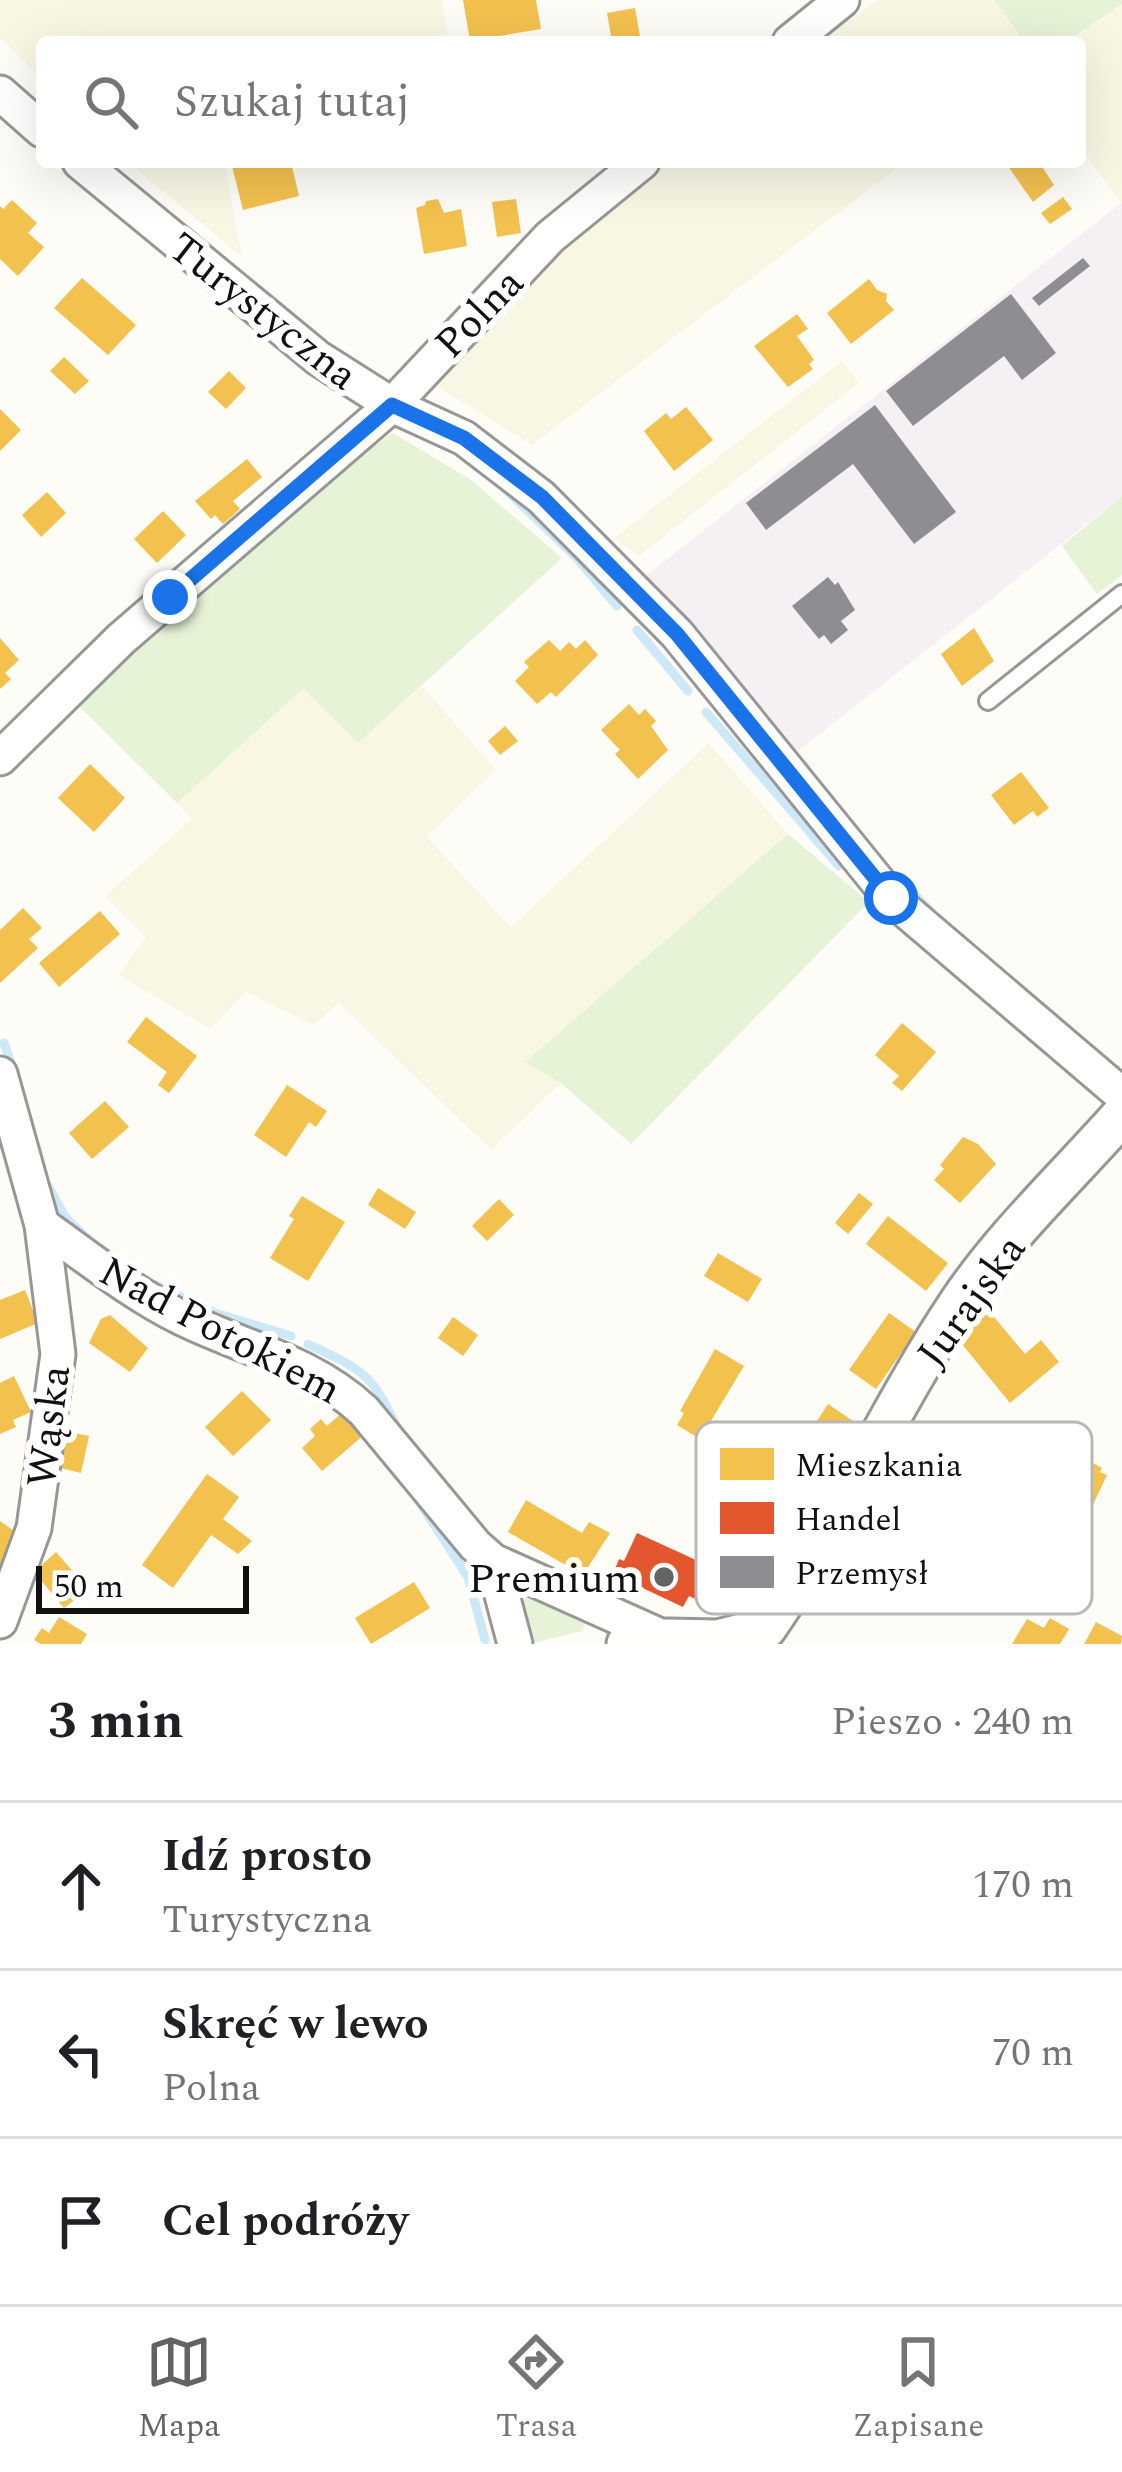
<!DOCTYPE html>
<html lang="pl">
<head>
<meta charset="utf-8">
<style>
	:root { --surface:#fff; --page:#f6f6f6; --text:#202124; --muted:#757577; --line:#e0e0e0; --accent:#646362 }
	body { margin:0; font-family:Spectral,serif; background:var(--page); color:var(--text) }
	.scale { position:absolute; left:36px; bottom:30px; width:213px; box-sizing:border-box; padding-left:12px; border:6px solid #111; border-top:0; font-size:33px; line-height:42px; white-space:nowrap; color:#111; -webkit-text-stroke:9px #fff; paint-order:stroke }
	.stop { position:absolute; width:36px; height:36px; margin:-27px; border:9px solid #1a73e8; border-radius:50%; background:#fff }
	.stop.end { background:#1a73e8; border-color:#fff; box-shadow:0 3px 12px #0008 }
	.list { margin:0; padding:0; list-style:none }
	h2 { display:flex; justify-content:space-between; align-items:center; height:156px; margin:0; padding:0 48px; font-size:51px }
	h2 small { font-size:39px; font-weight:400; color:var(--muted) }
	.list li { display:grid; grid-template-columns:78px 1fr auto; gap:36px; align-items:center; box-sizing:border-box; height:168px; padding:0 48px; border-top:3px solid var(--line) }
	.list b { display:block; font-size:45px; white-space:nowrap }
	.list p { margin:0; font-size:39px; white-space:nowrap; color:var(--muted) }
	.list em { font-size:39px; font-style:normal; color:var(--muted) }
	.icon { flex:none; width:66px; height:66px; fill:none; stroke:currentColor; stroke-width:2; stroke-linecap:round; stroke-linejoin:round }
	.map { position:relative; flex:none; width:1122px; height:1644px; overflow:hidden }
	.search { position:absolute; background:var(--surface); box-shadow:0 12px 48px #0002; left:36px; right:36px; top:36px; height:132px; display:flex; align-items:center; gap:30px; box-sizing:border-box; padding:0 42px; border-radius:12px; color:var(--muted); font-size:45px }
	.sheet { height:660px; background:var(--surface) }
	nav { display:flex; justify-content:space-around; align-items:center; box-sizing:border-box; height:168px; border-top:3px solid var(--line); background:var(--surface); font-size:33px; color:var(--muted) }
	nav a { display:grid; justify-items:center; gap:6px }
	nav .on { color:var(--accent) }
	.map>svg:first-child { display:block }
	.industrial { fill:#f5f0f3 }
	.farmland { fill:#f9f7e4 }
	.green { fill:#e7f3d7 }
	.homes { fill:#f2c14e }
	.shops { fill:#e4572e }
	.industry { fill:#8d8d92 }
	.lines { fill:none; stroke-linecap:round; stroke-linejoin:round }
	.stream { stroke:#cde8f7; stroke-width:9 }
	.service-casing { stroke:#979795; stroke-width:22 }
	.minor-casing { stroke:#979795; stroke-width:39 }
	.tertiary-casing { stroke:#979795; stroke-width:45 }
	.service { stroke:#fffffe; stroke-width:16 }
	.minor { stroke:#fffffe; stroke-width:33 }
	.tertiary { stroke:#fffffe; stroke-width:39 }
	.route { stroke:#1a73e8; stroke-width:15 }
	.poi-dot { fill:#646362; stroke:#fff; stroke-width:4.5 }
	.labels { text-anchor:middle; stroke-width:12; stroke-linejoin:round; paint-order:stroke }
	.street-label { font-size:42px; fill:#111; stroke:#fff }
	.poi-label { font-size:42px; fill:#111; stroke:#fff; text-anchor:end }
	.key { fill:#fff; stroke:#b8b8b8; stroke-width:3 }
	.key-label { font-size:33px; fill:#111 }
</style>
</head>
<body>
<div class="map">
<svg width="1122" height="1644" viewBox="0 0 1122 1644">
	<rect width="100%" height="100%" fill="#fdfcf7"/>
	<path class="industrial" d="M1122 202V496L788 759 638 582Z"/>
	<path class="farmland" d="M0 0H442L448 42H42V80L0 38Z
		M878 0H994L1025 42H818Z
		M1122 4V202L1121 203 1080 147V42H1066Z
		M128 162H224L242 257Z
		M663 162H905L532 445 430 382 529 276Z
		M842 361 859 383 639 556 614 538Z
		M422 686 496 770 427 837 511 927 709 743 788 834 526 1061 561 1083 491 1150 339 1003 314 1025 246 992 210 1029 119 975 146 937 105 896 192 819 177 803 303 689 358 743Z"/>
	<path class="green" d="M994 0H1122V4L1066 42H1025Z
		M393 433 471 480 562 558 358 743 303 689 177 803 76 703 320 483Z
		M1122 496V575L1097 594 1062 546Z
		M788 834 869 902 631 1144 561 1083 525 1062Z
		M521 1588 586 1620 582 1631 532 1643 524 1635 517 1592Z"/>
	<path class="homes" d="M463 0H536L541 29 470 41Z
		M635 8 641 42H612L607 13Z
		M231 162H291L299 196 243 210Z
		M1005 162H1039L1054 185 1033 202Z
		M1063 197 1072 209 1050 224 1041 213Z
		M438 199 444 213 461 209 467 246 424 254 416 208 425 205 426 201Z
		M516 199 521 233 497 237 492 202Z
		M12 200 37 223 28 233 44 247 18 276 0 259V206L3 209Z
		M82 278 136 325 108 355 54 308Z
		M869 279 877 290 887 294 886 301 894 310 851 344 827 313Z
		M797 314 808 329 797 336 814 360 809 364 813 369 788 387 754 346Z
		M64 357 89 381 75 394 50 371Z
		M229 371 246 388 226 409 208 392Z
		M686 407 713 440 674 471 644 431 666 413 671 419Z
		M0 409 21 430 0 451Z
		M247 459 262 477 233 501 240 509 223 524 215 515 211 519 195 501Z
		M47 492 66 513 41 537 22 515Z
		M163 511 186 535 157 563 134 539Z
		M974 628 994 661 962 686 941 654Z
		M0 638 19 660 5 673 11 679 0 689Z
		M549 640 560 651 569 642 576 649 585 640 598 655 556 697 551 692 537 704 515 681 529 667 524 662Z
		M629 704 639 715 645 709 656 721 651 726 668 750 638 779 615 754 620 750 601 730Z
		M505 726 518 741 500 755 488 741Z
		M90 764 125 798 94 832 58 798Z
		M1021 772 1049 808 1037 817 1033 811 1014 825 991 795Z
		M23 908 42 928 29 939 38 948 0 983V930Z
		M100 911 120 934 59 987 39 963Z
		M146 1017 197 1056 169 1093 158 1085 167 1072 127 1042Z
		M902 1023 936 1052 902 1091 892 1083 899 1076 875 1055Z
		M287 1085 327 1111 316 1127 309 1122 286 1157 254 1135Z
		M105 1101 129 1127 92 1159 69 1133Z
		M963 1137 978 1144 996 1164 960 1203 934 1180 944 1169 940 1165Z
		M378 1188 416 1212 405 1229 368 1205Z
		M859 1193 873 1204 848 1234 835 1223Z
		M302 1196 345 1222 308 1281 270 1258 294 1219 289 1216Z
		M499 1199 514 1215 487 1241 472 1226Z
		M888 1216 948 1263 926 1291 866 1244Z
		M718 1253 762 1279 748 1302 704 1276Z
		M25 1290 38 1323 0 1339V1300Z
		M989 1311 1025 1354 1041 1340 1059 1362 1010 1403 957 1338Z
		M889 1313 916 1332 876 1389 849 1370Z
		M110 1315 148 1348 130 1372 89 1343 101 1319Z
		M453 1317 478 1335 463 1356 438 1338Z
		M715 1349 744 1366 700 1439 677 1425 684 1413 680 1411Z
		M14 1376 31 1412 13 1420 16 1427 0 1434V1383Z
		M242 1391 271 1420 233 1456 205 1427Z
		M828 1404 856 1423 829 1466 800 1447Z
		M345 1410 365 1434 322 1471 302 1448 315 1436 310 1429 321 1419 327 1426Z
		M64 1431 89 1436 81 1473 56 1467Z
		M1070 1455 1077 1459 1078 1455 1102 1468 1100 1472 1107 1475 1082 1528 1079 1527 1066 1550 1060 1547 1058 1550 1034 1537 1036 1534 1030 1530 1042 1507 1038 1505Z
		M207 1474 239 1497 223 1519 252 1541 238 1554 211 1535 173 1588 142 1565Z
		M526 1500 582 1533 589 1522 610 1533 583 1575 508 1532Z
		M0 1521 23 1537 0 1568Z
		M56 1552 88 1589 64 1608 34 1572Z
		M414 1582 430 1608 371 1644 355 1618Z
		M59 1617 87 1634 81 1644H41L34 1640 42 1628 49 1633Z
		M1050 1618 1069 1629 1060 1644H1012L1027 1619 1044 1628Z
		M1096 1622 1122 1636 1121 1644H1084Z"/>
	<path class="shops" d="M637 1533 733 1577 717 1609 689 1596 683 1607 617 1576 619 1571 615 1569 619 1559 624 1561Z"/>
	<path class="industry" d="M1083 258 1090 266 1039 306 1032 298Z
		M1011 294 1056 353 1022 380 1004 356 913 426 886 391Z
		M875 405 956 512 914 544 853 464 766 530 746 503Z
		M828 577 835 585 838 582 855 610 841 621 848 630 831 644 824 635 819 639 792 606Z"/>
	<g class="lines">
		<path class="stream" d="M504 488 576 557 617 606
			M637 630 688 691
			M706 712 839 866
			M908 887 930 911
			M4 1043 14 1072
			M48 1186 65 1217 88 1239
			M156 1285 215 1313 291 1336
			M308 1344C362 1370 371 1372 397 1427
			M418 1500 468 1577 485 1640"/>
		<g class="service-casing">
			<path id="service" d="M988 701 1122 594"/>
		</g>
		<g class="minor-casing">
			<path id="minor" d="M790 42 842 0
				M0 93 42 130
				M80 162 318 358 392 405 464 438 541 497 677 634 891 898 1122 1095
				M0 758 121 639 392 405 550 237 642 162
				M0 1074 42 1225C87 1257 133 1294 182 1318 245 1349 312 1362 364 1411L475 1545 493 1561 515 1644
				M493 1561 667 1639
				M0 1621 34 1528 58 1354 42 1225"/>
		</g>
		<g class="tertiary-casing">
			<path id="tertiary" d="M627 1644 667 1639 718 1640 766 1628C838 1525 889 1408 959 1303 1004 1236 1068 1176 1122 1115"/>
		</g>
		<use href="#service" class="service"/>
		<use href="#minor" class="minor"/>
		<use href="#tertiary" class="tertiary"/>
	</g>
	<g class="lines">
		<path class="route" d="M170 597 392 405 464 438 542 497 677 634 891 898"/>
	</g>
	<circle class="poi-dot" cx="664" cy="1577" r="12"/>
	<g class="labels">
		<g class="street-label">
			<text transform="translate(264 310) rotate(38)" y="15">Turystyczna</text>
			<text transform="translate(478 312) rotate(-46)" y="15">Polna</text>
			<text transform="translate(970 1300) rotate(-54)" y="15">Jurajska</text>
			<text transform="translate(221 1329) rotate(28)" y="15">Nad Potokiem</text>
			<text transform="translate(47 1426) rotate(-83)" y="15">Wąska</text>
		</g>
		<g class="poi-label">
			<text x="640" y="1592">Premium</text>
		</g>
	</g>
	<rect x="696" y="1422" width="396" height="192" rx="18" class="key"/>
	<rect x="720" y="1448" width="54" height="32" fill="#f2c14e"/>
	<rect x="720" y="1502" width="54" height="32" fill="#e4572e"/>
	<rect x="720" y="1556" width="54" height="32" fill="#8d8d92"/>
	<g class="key-label">
		<text x="795" y="1476">Mieszkania</text>
		<text x="795" y="1530">Handel</text>
		<text x="795" y="1584">Przemysł</text>
	</g>
</svg>
<div class="scale">50 m</div>
<div class="stop" style="left:891px;top:898px"></div>
<div class="stop end" style="left:170px;top:597px"></div>
<div class="search"><svg class="icon" aria-label="search" viewBox="0 0 24 24"><circle cx="10" cy="10" r="6"/><path d="M15 15l6 6"/></svg>Szukaj tutaj</div>
</div>
<section class="sheet">
<h2>3 min<small>Pieszo · 240 m</small></h2>
<ul class="list">
<li><svg class="icon" aria-label="ahead" viewBox="0 0 24 24"><path d="M12 20V5M6 11l6-6 6 6"/></svg><div><b>Idź prosto</b><p>Turystyczna</p></div><em>170 m</em></li>
<li><svg class="icon" aria-label="left" viewBox="0 0 24 24"><path d="M17 20v-9H6M10 6l-5 5 5 5"/></svg><div><b>Skręć w lewo</b><p>Polna</p></div><em>70 m</em></li>
<li><svg class="icon" aria-label="arrive" viewBox="0 0 24 24"><path d="M6 21V4h12l-3 4 3 4H6"/></svg><div><b>Cel podróży</b></div></li>
</ul>
</section>
<nav>
<a class="on"><svg class="icon" aria-label="map" viewBox="0 0 24 24"><path d="M3 6l6-2 6 2 6-2v14l-6 2-6-2-6 2zM9 4v14M15 6v14"/></svg>Mapa</a>
<a><svg class="icon" aria-label="directions" viewBox="0 0 24 24"><path d="M12 3l9 9-9 9-9-9zM9 14v-3h6M13 9l2 2-2 2"/></svg>Trasa</a>
<a><svg class="icon" aria-label="saved" viewBox="0 0 24 24"><path d="M7 4h10v16l-5-4-5 4z"/></svg>Zapisane</a>
</nav>
</body>
</html>
